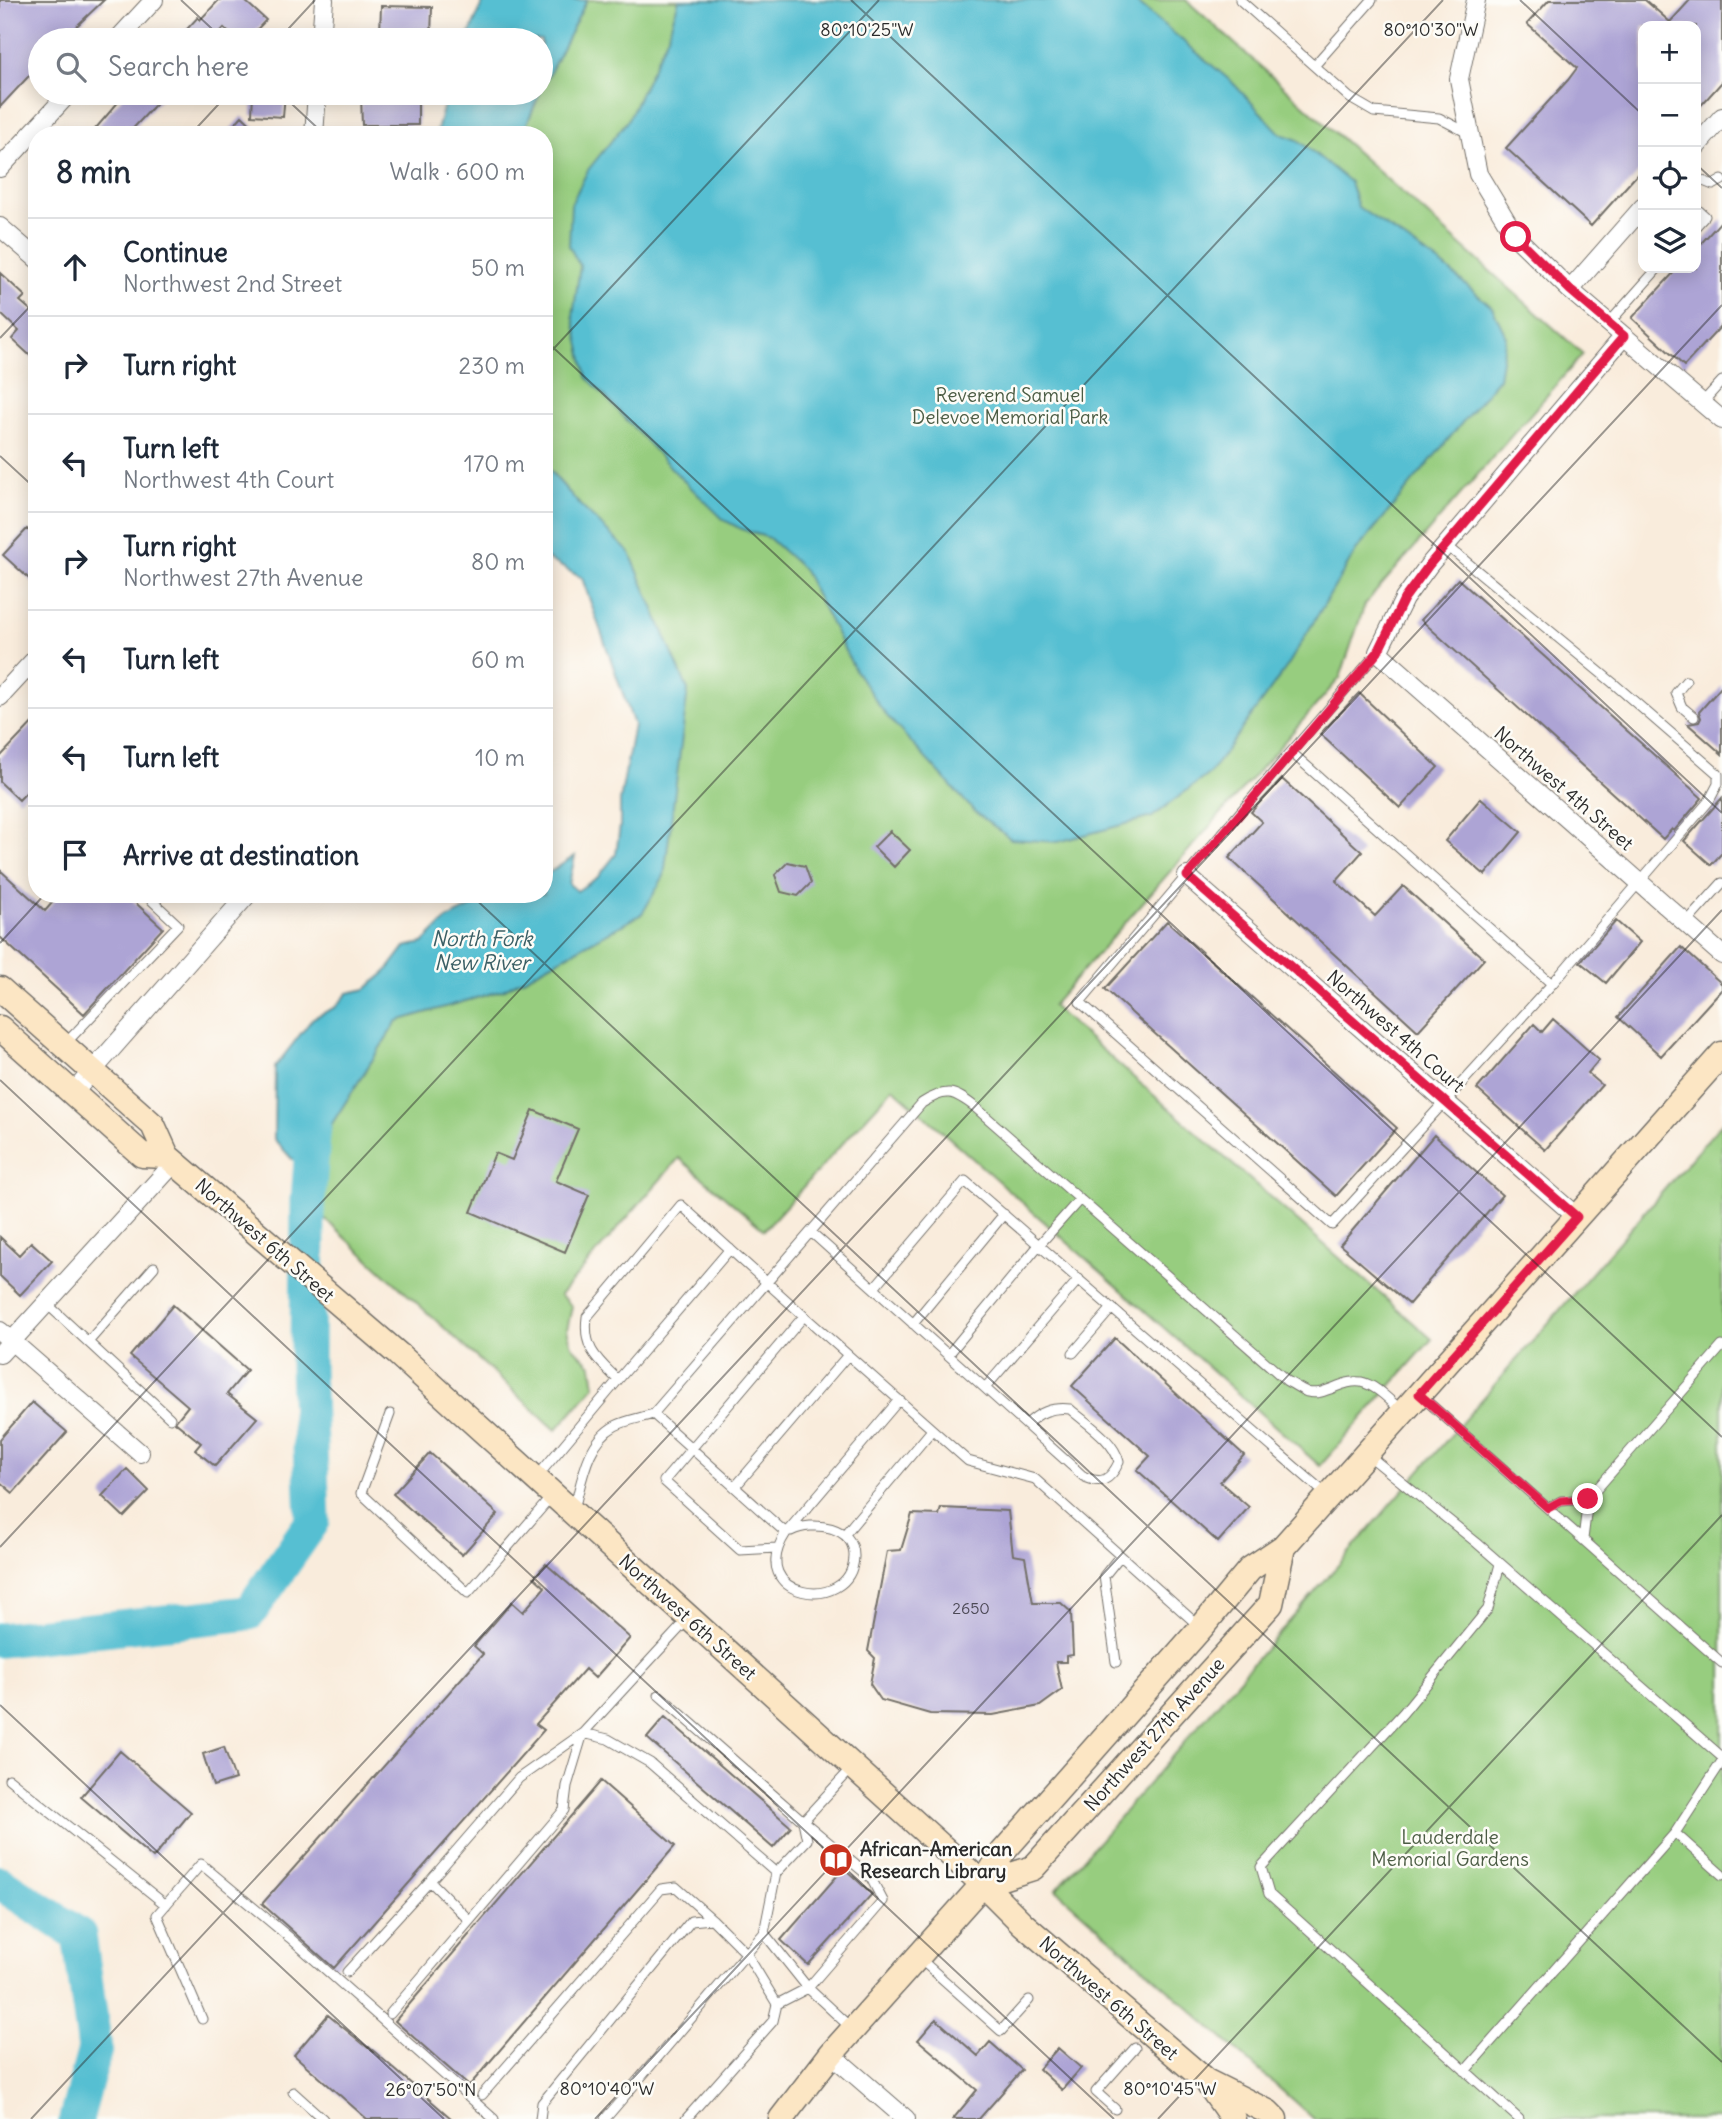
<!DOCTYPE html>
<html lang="en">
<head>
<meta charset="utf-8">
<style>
	:root { --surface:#fff; --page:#f2f2f3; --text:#1f2937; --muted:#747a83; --line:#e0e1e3 }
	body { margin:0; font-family:Delius,sans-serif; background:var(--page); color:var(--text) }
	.controls { position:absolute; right:21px; top:21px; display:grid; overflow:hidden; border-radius:14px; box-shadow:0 4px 18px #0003 }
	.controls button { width:63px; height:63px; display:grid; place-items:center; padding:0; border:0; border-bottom:2px solid var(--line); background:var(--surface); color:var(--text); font:35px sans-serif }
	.stop { position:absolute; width:21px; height:21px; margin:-16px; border:5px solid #e11d48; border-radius:50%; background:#fff }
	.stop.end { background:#e11d48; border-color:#fff; box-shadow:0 2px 7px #0008 }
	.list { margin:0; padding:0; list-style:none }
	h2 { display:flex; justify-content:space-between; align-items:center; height:91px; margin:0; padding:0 28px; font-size:30px }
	h2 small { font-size:23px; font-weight:400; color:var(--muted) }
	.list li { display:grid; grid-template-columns:46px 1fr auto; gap:21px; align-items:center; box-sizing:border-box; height:98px; padding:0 28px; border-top:2px solid var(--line) }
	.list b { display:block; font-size:26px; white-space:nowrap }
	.list p { margin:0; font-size:23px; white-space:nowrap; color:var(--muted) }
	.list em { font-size:23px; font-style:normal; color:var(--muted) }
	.icon { flex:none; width:38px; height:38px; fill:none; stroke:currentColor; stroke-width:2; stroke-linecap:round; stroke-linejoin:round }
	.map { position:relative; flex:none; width:1722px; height:2119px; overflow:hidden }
	.search { position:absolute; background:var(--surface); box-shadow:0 4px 18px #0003; left:28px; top:28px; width:525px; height:77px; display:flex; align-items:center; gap:18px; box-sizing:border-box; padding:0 24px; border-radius:38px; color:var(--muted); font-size:26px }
	.panel { position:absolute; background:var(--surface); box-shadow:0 4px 18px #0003; left:28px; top:126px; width:525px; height:777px; border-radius:28px }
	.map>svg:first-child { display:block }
	.green { fill:#97cd7f; stroke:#617c55; stroke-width:2 }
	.water { fill:#56bfd2; stroke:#40757e; stroke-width:2 }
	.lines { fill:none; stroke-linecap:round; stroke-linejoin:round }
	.river { stroke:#56bfd2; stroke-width:35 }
	.building { fill:#ada4d5 }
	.lane-casing { stroke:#736f69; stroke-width:11 }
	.street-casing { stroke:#736f69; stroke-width:20 }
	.secondary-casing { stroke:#736f69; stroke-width:27 }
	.lane { stroke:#fff; stroke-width:9 }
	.street { stroke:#fff; stroke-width:18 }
	.secondary { stroke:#fce6c4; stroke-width:24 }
	.route { stroke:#e11d48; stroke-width:9 }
	.ticks { fill:none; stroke:#2b2b2b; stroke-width:2; stroke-opacity:0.45 }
	.labels { text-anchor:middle; stroke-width:5; stroke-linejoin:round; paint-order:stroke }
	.number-label { font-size:16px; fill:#4c4956 }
	.park-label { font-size:19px; fill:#4b5c44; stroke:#fdfcf7 }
	.street-label { font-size:19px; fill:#2b2b2b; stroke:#fdfcf7 }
	.poi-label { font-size:19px; font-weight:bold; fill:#2b2b2b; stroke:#fdfcf7; text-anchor:start }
	.water-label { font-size:21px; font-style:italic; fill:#3a5f65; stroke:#fdfcf7 }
	.ticks-label { font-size:18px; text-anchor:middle; fill:#2b2b2b; stroke:#fdfcf7; stroke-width:5; stroke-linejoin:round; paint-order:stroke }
</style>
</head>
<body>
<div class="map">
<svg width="1722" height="2119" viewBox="0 0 1722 2119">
	<rect width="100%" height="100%" fill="#fdfcf7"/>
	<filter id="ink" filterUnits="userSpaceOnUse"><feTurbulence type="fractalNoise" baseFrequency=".0143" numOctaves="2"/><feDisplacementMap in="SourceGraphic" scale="14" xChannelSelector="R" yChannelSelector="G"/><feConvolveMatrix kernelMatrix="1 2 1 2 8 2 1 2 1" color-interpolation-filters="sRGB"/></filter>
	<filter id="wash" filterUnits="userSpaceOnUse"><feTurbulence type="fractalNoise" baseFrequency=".00686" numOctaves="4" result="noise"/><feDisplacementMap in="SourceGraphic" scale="28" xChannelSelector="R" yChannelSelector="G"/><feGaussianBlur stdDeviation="1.57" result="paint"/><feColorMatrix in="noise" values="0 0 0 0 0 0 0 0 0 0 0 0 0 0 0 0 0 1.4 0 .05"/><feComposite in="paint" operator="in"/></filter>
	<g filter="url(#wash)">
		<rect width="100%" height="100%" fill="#f9ecdc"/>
		<path class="green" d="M587 0H1186L1583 354 1365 604 1340 678 1052 1006 1432 1339 1320 1466 893 1088 764 1230 679 1158 560 1295 572 1306 567 1330 572 1346 592 1366 595 1386 556 1430 315 1210 331 1125 397 1021 503 990 641 914 688 690 580 505 544 464V135H522L543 85Z
			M1722 1123V2119H1314L1056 1890Z"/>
		<path class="water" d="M484 0H587L541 90V40H467Z
			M679 0H1134L1232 82 1281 134 1298 140 1350 182 1358 207 1444 266 1492 307 1506 336 1499 378 1356 551 1288 665 1210 773 1152 817 1058 842 1011 839 974 811 885 714 855 670 803 569 769 538 741 529 724 520 674 471 587 377 573 316 580 266 569 246 571 204 588 170 628 120 667 38Z
			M447 93H540L522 135H436Z
			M544 464 580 505 630 553 688 690 664 876 642 914 503 990 397 1021 331 1125 325 1157 292 1159 274 1139 275 1067 313 1018 336 1007 348 993 366 989 386 972 405 947 423 943 447 919 494 896 500 894H544V876L575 856 569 884 577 891 598 877 616 854 620 826V801L634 725 582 578 544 557Z"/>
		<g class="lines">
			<path class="river" d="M0 1640 249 1613 313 1521 307 1368 308 1200 315 1110
				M0 1883 79 1935 95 2049 76 2119"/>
		</g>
		<g id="blocks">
			<path class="building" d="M0 0H104L62 40H40V64L0 107Z
				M219 0H244L266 20 247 40H236L224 28 213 40H177L198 17 200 20Z
				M1549 0H1645L1670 22 1690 0H1722V82L1696 111V26H1643V168L1591 226 1506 148 1568 80 1577 68 1527 24Z
				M381 6 432 7 431 36 380 34Z
				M126 93H166L127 135H90Z
				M253 93H285L283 117 252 115Z
				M361 96H418V125H362Z
				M242 116 262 135H225Z
				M1722 220V325L1684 366 1632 318 1678 268H1696V249Z
				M0 273 25 296 20 301 35 314 37 312V362L12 339 19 331 0 313Z
				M27 529 37 538V586L3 555Z
				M1458 579 1702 798 1674 831 1672 829 1663 839 1421 620Z
				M1722 686V754L1688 724 1699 722 1701 718 1699 712Z
				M1359 693 1438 767 1400 808 1320 734Z
				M37 718V781L19 800 0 782V757Z
				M1282 779 1362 852 1336 881 1375 916 1403 886 1484 959 1418 1031 1229 858 1262 822 1251 812Z
				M1481 798 1521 832 1485 875 1445 841Z
				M1722 798V853L1711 865 1684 841Z
				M890 831 910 850 894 867 874 847Z
				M788 862 805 866 811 883 798 896 781 892 775 875Z
				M0 870 45 911 60 894H126L163 928 84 1014 0 937Z
				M1167 921 1397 1128 1336 1196 1105 989Z
				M1616 921 1640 942 1606 983 1580 962Z
				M1681 947 1722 984V989L1661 1056 1618 1017Z
				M1553 1019 1599 1060 1588 1073 1602 1085 1545 1150 1477 1089 1534 1024 1542 1032Z
				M533 1110 578 1129 556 1181 589 1195 565 1252 471 1212 495 1153 512 1160Z
				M1434 1135 1502 1195 1409 1304 1340 1245Z
				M0 1237 19 1255 31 1242 52 1261 20 1295 0 1276Z
				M173 1305 247 1370 227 1394 257 1418 215 1466 195 1450 201 1443 175 1422 188 1406 130 1356Z
				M1115 1338 1244 1455 1220 1482 1249 1507 1218 1542 1137 1470 1150 1456 1072 1386Z
				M32 1402 67 1432 13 1493 0 1482V1439Z
				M430 1453 498 1514 462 1555 393 1494Z
				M127 1469 149 1491 124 1517 102 1496Z
				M941 1508 1008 1511 1013 1555 1025 1557 1033 1603H1061L1071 1612 1073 1655 1066 1656V1662H1056L1062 1690 1040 1706 993 1715 930 1714 881 1700 870 1684 875 1658 868 1651 887 1551 901 1550 912 1514 939 1515Z
				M546 1564 630 1638 595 1678 585 1669 536 1724 544 1730 334 1968 262 1904 483 1654 474 1646 512 1602 523 1612 545 1587 534 1577Z
				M665 1717 791 1827 773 1848 647 1738Z
				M224 1747 235 1779 213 1786 203 1754Z
				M120 1751 191 1812 153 1858 81 1797Z
				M601 1781 675 1846 469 2086 395 2021Z
				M844 1868 872 1894 808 1965 781 1940Z
				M328 2015 368 2048 369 2047 452 2119H367L294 2055Z
				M936 2019 978 2056 990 2042 1022 2070 979 2119H953L977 2090 918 2040Z
				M1058 2048 1081 2068 1062 2090 1039 2069Z"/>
		</g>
	</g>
	<g filter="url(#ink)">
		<use href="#blocks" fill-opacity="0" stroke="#736f69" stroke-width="2"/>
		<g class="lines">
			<g class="lane-casing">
				<path id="lane" d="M1240 0 1314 66 1372 0
					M1314 66 1350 98 1374 112 1439 118 1470 134
					M1696 178 1713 185 1722 180
					M1696 208 1705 216 1696 226
					M1609 323 1658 268
					M1702 403 1722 381
					M1446 545 1613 683 1718 774V784L1709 801 1552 984
					M1686 681 1676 693 1682 707 1694 717
					M1291 752 1552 984 1332 1225 1080 1002Z
					M1291 752 1378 652
					M1686 923 1722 883
					M65 1044 178 925 145 894
					M811 1232 1083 1476C1101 1485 1110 1481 1119 1462 1114 1440 1087 1424 1070 1409 1052 1407 1039 1412 1026 1425
					M730 1249 618 1380C597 1359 583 1349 587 1317L681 1205C722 1242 763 1279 804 1316
					M874 1288 965 1181 1327 1495
					M46 1303 170 1418
					M913 1324 1004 1214
					M88 1342 154 1267
					M1073 1353 1112 1308
					M948 1355 1039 1245 1080 1199
					M985 1388 1079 1279
					M1420 1395 1722 1663
					M899 1400 968 1461 1035 1479 1200 1627
					M390 1414 361 1493 468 1593 552 1496
					M653 1414 786 1533C743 1598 851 1616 854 1557 855 1526 813 1520 791 1531
					M1367 1454 1477 1543 1722 1757
					M536 1478 618 1380
					M735 1487 848 1355
					M1548 1508 1561 1501 1588 1499 1722 1346
					M574 1509C582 1481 587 1441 615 1426 626 1420 641 1418 653 1414L922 1103C946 1088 953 1090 975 1107L1287 1381C1293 1384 1300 1389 1307 1392 1325 1397 1342 1379 1361 1382 1376 1385 1390 1401 1402 1411
					M845 1534 932 1430
					M1583 1539 1588 1499
					M776 1548 740 1550 664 1481 804 1316 899 1400 786 1533
					M1500 1564 1488 1609 1403 1713 1261 1867 1269 1894 1519 2119
					M1116 1662 1104 1576 1120 1556
					M659 1695 803 1821 852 1768
					M1722 1761 1675 1833 1722 1875
					M9 1779 166 1905
					M803 1821 807 1840 776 1873 764 1933 808 1988 851 2028
					M430 1881 469 1920
					M919 1958 1001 2031 1029 2000
					M347 1972 430 1881 519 1778 583 1733 608 1739 650 1763 776 1873
					M777 2004 808 1988 883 1901 871 1878 803 1821
					M390 2014 564 1810 567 1786 583 1733 688 1619
					M202 2019 157 1915 201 1864 290 1938 494 2119
					M1465 2071 1675 1833
					M293 2092 323 2119
					M482 2095 661 1889 676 1887 712 1919
					M1115 2109 1096 2092 1135 2048
					M540 2119 542 2103 691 1921 712 1919 746 1953 777 2004 773 2021 686 2119
					M605 2119 764 1933"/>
			</g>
			<g class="street-casing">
				<path id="street" d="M1476 0 1459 79 1478 174 1516 237 1570 290 1722 420
					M117 40 154 0
					M321 40 324 0
					M314 135 317 93
					M1696 147 1722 117
					M0 168 69 93
					M0 227 37 259
					M1570 290 1643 207
					M1624 336 1429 565 1404 599 1378 652 1722 955
					M0 697 37 657
					M1187 876 1577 1217
					M73 1093 248 894
					M0 1331 140 1453
					M0 1354 175 1162
					M831 2054 906 2119"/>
			</g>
			<g class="secondary-casing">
				<path id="secondary" d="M0 989 153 1125 167 1156 398 1354 983 1884 1023 1924 1206 2081 1268 2112 1275 2119
					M0 1028 142 1155 167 1156
					M983 1884 1033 1868 1271 1604 1283 1547
					M1209 2085 1233 2119
					M781 2119 831 2054 983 1884 1002 1853 1201 1628 1250 1569 1283 1547 1722 1054"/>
			</g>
			<use href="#lane" class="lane"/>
			<use href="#street" class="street"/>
			<use href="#secondary" class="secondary"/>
		</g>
	</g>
	<g class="lines" filter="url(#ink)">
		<path class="route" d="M1516 237 1570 290 1624 336 1429 565 1404 599 1378 652 1187 876 1577 1217 1419 1394 1548 1508 1561 1501 1588 1499"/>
	</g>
	<path class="ticks" d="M181 0 224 40M851 0 1722 813M1520 0 1643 115M278 40 315 0M280 93 325 135M190 135 229 93M1696 164 1722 188M0 338 37 299M544 339 1722 1437M544 359 879 0M0 456 37 490M470 894 1722 2062M0 943 45 894M0 1080 1114 2119M0 1547 1443 0M0 1705 444 2119M31 2119 1722 305M595 2119 1722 910M1158 2119 1722 1515"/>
	<defs>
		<g id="library-disc" transform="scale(1.75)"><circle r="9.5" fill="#c8321e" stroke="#fdfcf7"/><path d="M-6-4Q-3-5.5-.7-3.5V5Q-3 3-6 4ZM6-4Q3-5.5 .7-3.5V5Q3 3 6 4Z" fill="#fff"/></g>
	</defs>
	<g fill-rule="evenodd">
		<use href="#library-disc" x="836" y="1860"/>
	</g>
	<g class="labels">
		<g class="number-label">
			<text x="971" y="1614">2650</text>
		</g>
		<g class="park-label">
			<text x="1010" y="402">Reverend Samuel<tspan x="1010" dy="22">Delevoe Memorial Park</tspan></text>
			<text x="1450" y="1844">Lauderdale<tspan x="1450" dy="22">Memorial Gardens</tspan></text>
		</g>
		<g class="street-label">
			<text transform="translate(1564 788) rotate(41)" y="7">Northwest 4th Street</text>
			<text transform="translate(1396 1031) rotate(41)" y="7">Northwest 4th Court</text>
			<text transform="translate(265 1240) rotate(41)" y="7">Northwest 6th Street</text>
			<text transform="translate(688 1617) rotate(42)" y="7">Northwest 6th Street</text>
			<text transform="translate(1154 1734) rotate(-48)" y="7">Northwest 27th Avenue</text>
			<text transform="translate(1109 1998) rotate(41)" y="7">Northwest 6th Street</text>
		</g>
		<g class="poi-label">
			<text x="860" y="1856">African-American<tspan x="860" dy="22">Research Library</tspan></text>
		</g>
		<g class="water-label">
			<text x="482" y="946">North Fork<tspan x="482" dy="24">New River</tspan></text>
		</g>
	</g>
	<g class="ticks-label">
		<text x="1431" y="36">80°10'30"W</text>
		<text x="867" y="36">80°10'25"W</text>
		<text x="607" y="2095">80°10'40"W</text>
		<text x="1170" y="2095">80°10'45"W</text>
		<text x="431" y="2096">26°07'50"N</text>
	</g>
</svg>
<div class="controls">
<button>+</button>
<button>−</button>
<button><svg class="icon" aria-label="locate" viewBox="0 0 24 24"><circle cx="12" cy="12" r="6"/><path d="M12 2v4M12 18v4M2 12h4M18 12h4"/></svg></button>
<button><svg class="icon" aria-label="layers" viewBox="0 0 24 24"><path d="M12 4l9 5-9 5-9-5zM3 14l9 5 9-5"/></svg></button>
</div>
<div class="stop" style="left:1516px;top:237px"></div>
<div class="stop end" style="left:1588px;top:1499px"></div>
<div class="search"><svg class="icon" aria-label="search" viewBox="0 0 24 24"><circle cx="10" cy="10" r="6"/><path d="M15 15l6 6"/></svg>Search here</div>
<section class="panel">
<h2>8 min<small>Walk · 600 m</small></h2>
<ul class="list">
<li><svg class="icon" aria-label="ahead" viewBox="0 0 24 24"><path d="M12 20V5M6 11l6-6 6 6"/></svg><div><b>Continue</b><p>Northwest 2nd Street</p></div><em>50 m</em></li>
<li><svg class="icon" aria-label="right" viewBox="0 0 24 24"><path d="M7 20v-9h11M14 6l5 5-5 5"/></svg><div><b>Turn right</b></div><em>230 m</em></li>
<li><svg class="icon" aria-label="left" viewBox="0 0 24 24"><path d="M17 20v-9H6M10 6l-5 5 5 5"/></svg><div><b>Turn left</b><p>Northwest 4th Court</p></div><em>170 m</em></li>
<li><svg class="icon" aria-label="right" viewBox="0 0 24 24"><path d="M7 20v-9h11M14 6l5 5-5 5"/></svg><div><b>Turn right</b><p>Northwest 27th Avenue</p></div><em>80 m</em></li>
<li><svg class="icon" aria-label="left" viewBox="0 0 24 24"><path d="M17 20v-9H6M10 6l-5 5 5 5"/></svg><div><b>Turn left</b></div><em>60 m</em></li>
<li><svg class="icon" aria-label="left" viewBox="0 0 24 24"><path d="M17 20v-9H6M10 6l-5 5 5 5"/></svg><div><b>Turn left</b></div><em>10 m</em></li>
<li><svg class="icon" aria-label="arrive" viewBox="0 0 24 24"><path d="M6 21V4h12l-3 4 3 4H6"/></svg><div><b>Arrive at destination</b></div></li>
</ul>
</section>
</div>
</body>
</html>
